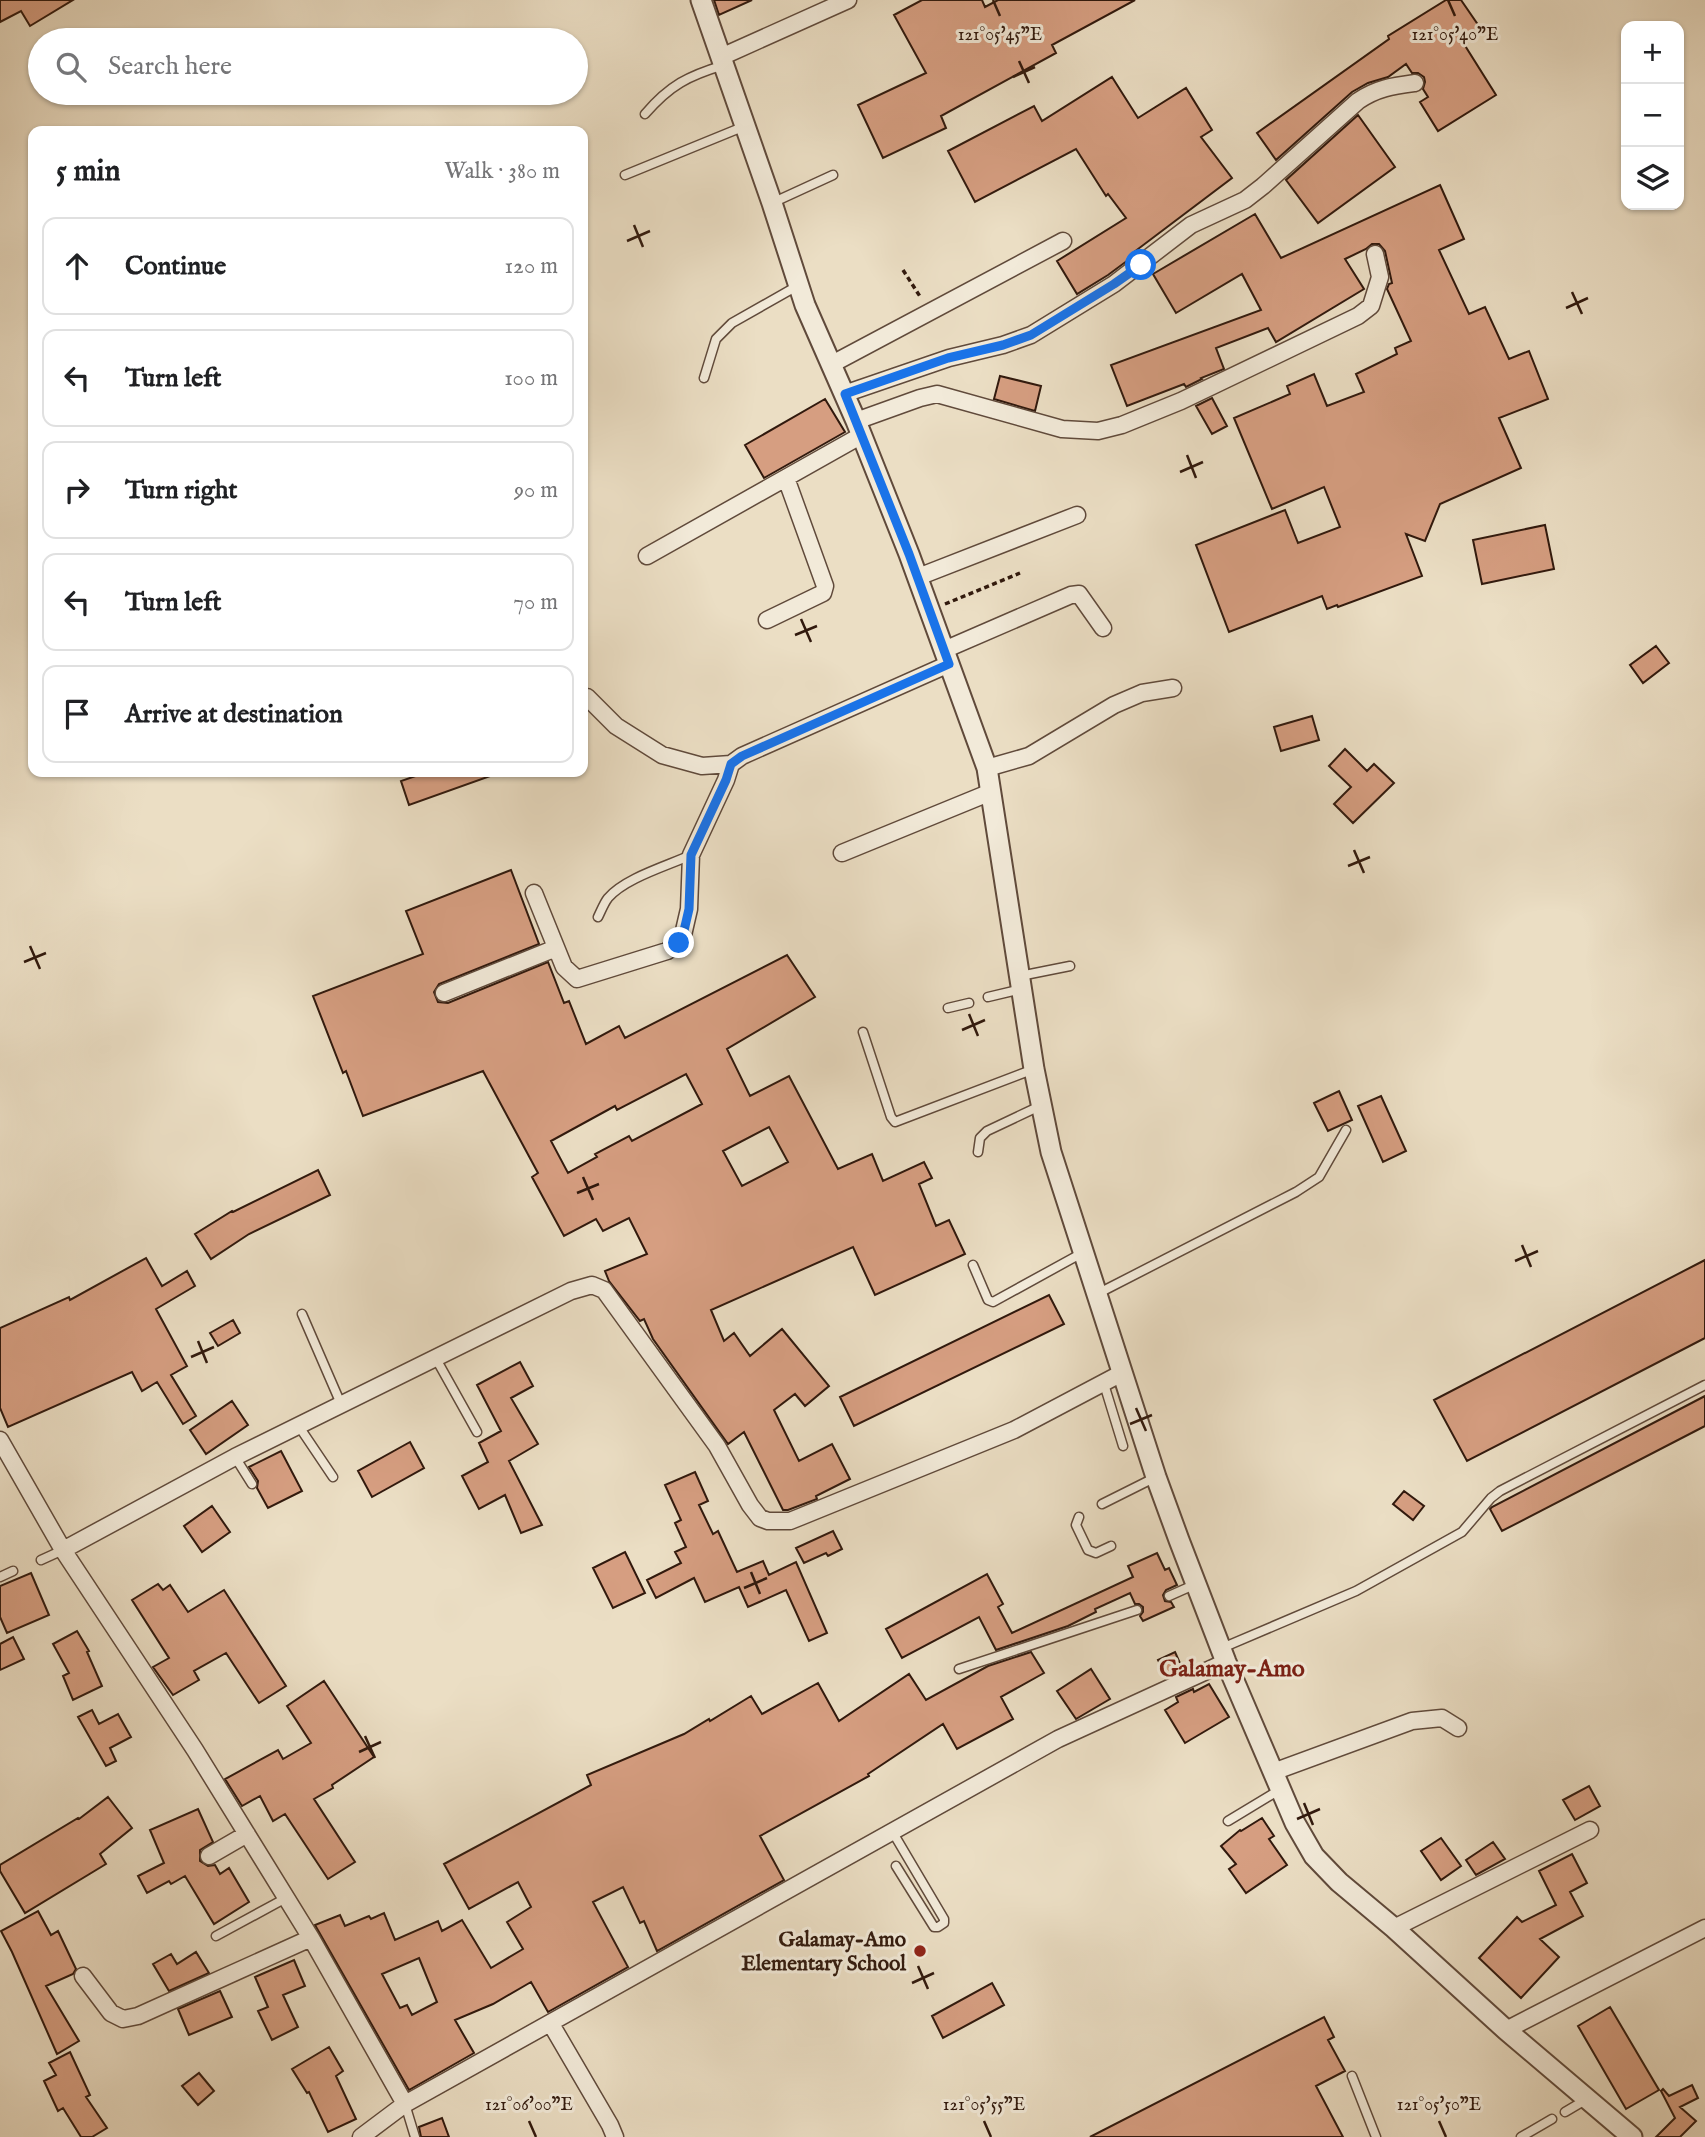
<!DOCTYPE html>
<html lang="en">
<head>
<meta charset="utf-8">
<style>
	:root { --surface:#fff; --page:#f6f6f6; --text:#202124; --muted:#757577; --line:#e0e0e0 }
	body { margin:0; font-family:"IM FELL English",serif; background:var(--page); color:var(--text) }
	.controls { position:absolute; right:21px; top:21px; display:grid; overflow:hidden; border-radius:14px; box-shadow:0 2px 5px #0004 }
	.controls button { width:63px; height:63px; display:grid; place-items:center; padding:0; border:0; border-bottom:2px solid var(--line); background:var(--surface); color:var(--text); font:35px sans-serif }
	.stop { position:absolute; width:21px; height:21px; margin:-16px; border:5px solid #1a73e8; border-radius:50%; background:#fff }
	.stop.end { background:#1a73e8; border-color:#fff; box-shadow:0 2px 7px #0008 }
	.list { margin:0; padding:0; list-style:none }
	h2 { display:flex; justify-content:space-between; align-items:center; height:91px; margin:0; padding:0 28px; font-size:30px }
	h2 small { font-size:23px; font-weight:400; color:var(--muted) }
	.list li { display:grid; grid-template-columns:46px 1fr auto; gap:21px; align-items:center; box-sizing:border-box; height:98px; margin:0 14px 14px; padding:0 14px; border:2px solid var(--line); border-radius:14px }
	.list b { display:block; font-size:26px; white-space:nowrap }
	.list em { font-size:23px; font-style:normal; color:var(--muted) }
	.icon { flex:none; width:38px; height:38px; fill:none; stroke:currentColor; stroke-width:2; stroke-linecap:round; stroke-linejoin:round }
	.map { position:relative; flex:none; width:1705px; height:2137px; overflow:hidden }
	.search { position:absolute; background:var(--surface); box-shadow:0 2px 5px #0004; left:28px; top:28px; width:560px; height:77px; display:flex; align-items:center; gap:18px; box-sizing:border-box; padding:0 24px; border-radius:38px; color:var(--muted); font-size:26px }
	.panel { position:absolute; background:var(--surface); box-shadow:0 2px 5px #0004; left:28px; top:126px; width:560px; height:651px; border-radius:14px }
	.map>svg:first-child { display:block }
	.building { fill:#d69e81; stroke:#31190d; stroke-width:2; fill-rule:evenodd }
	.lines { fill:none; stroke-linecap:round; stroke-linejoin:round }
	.service-casing { stroke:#604a3b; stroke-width:11 }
	.minor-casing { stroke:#604a3b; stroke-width:19 }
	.tertiary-casing { stroke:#604a3b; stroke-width:23 }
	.path { stroke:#31190d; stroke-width:3.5; stroke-dasharray:5 3.5; stroke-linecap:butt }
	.service { stroke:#f2ead9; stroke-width:8 }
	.minor { stroke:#f2ead9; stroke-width:16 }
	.tertiary { stroke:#f2ead9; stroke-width:19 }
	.route { stroke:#1a73e8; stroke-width:9 }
	.ticks { fill:none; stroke:#31190d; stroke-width:2.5 }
	.poi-dot { fill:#8f2418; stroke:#f2ead9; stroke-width:2.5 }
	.labels { text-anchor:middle; stroke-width:6; stroke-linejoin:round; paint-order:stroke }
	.poi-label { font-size:21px; font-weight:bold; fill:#31190d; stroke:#f2ead9; text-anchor:end }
	.quarter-label { font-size:24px; font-weight:bold; fill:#7a1f14; stroke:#f2ead9 }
	.ticks-label { font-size:18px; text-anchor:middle; fill:#31190d; stroke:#f2ead9; stroke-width:6; stroke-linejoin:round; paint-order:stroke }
</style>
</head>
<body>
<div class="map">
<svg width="1705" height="2137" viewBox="0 0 1705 2137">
	<rect width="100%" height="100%" fill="#ebdec4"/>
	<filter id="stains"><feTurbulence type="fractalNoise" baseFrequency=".00286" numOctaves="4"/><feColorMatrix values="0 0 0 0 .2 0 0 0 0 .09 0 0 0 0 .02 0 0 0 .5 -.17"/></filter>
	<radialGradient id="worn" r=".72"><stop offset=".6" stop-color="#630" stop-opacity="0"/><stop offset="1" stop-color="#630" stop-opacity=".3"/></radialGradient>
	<path class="building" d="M0 0H73L30 26 21 11 0 22Z
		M714 0H752L719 15Z
		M922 0H982L985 7 998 0H1135L1052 45 1056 53 941 116 946 128 883 158 858 105 926 73 894 15Z
		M1446 0H1461L1483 32 1464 44 1496 95 1438 131 1420 102 1428 97 1423 89 1425 82 1424 77 1418 73H1412L1406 64 1388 77 1368 83 1352 92 1276 160 1257 133 1389 39 1388 36Z
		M1112 77 1138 118 1186 88 1212 130 1201 137 1232 178 1134 252 1135 255 1108 275 1077 294 1057 261 1126 218 1108 194 1106 196 1076 149 975 202 948 151 1034 106 1042 121Z
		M1358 115 1395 167 1318 223 1286 180Z
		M1440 185 1464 239 1439 250 1469 314 1485 307 1509 359 1529 351 1548 399 1499 418 1521 468 1440 504 1425 541 1406 534 1422 576 1338 607 1337 605 1327 609 1322 596 1229 632 1196 545 1285 510 1298 543 1340 527 1324 487 1272 509 1234 418 1290 394 1287 386 1314 374 1327 406 1364 392 1356 374 1397 354 1395 348 1411 341 1387 289 1389 284 1392 283 1385 251 1379 244H1372L1366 249 1345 259 1364 289 1276 342 1268 328 1216 348 1224 369 1201 378 1202 379 1186 387 1184 384 1127 406 1111 365 1261 310 1242 274 1176 313 1153 274 1255 214 1281 258Z
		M1000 376 1041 386 1035 411 994 399Z
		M1212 398 1227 426 1212 434 1196 406Z
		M825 399 845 432 764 478 745 445Z
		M1545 525 1554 569 1482 584 1473 540Z
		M1656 646 1669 663 1643 683 1630 665Z
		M1312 716 1319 740 1281 751 1274 727Z
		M1345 749 1367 771 1374 764 1394 783 1353 823 1334 804 1351 787 1329 766Z
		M427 772H495L496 774 409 805 401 781Z
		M511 870 539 944 439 984 434 992 438 1002 448 1003 548 962 564 1003 569 1001 586 1044 619 1026 625 1038 787 955 815 997 727 1049 750 1096 789 1076 838 1169 872 1154 883 1181 924 1162 932 1178 919 1184 936 1226 949 1220 965 1254 875 1295 853 1247 711 1310 724 1341 734 1333 750 1356 782 1329 829 1386 805 1406 795 1394 774 1410 799 1461 832 1444 850 1479 816 1496 817 1499 788 1510H783L744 1432 728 1444 653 1339 644 1319 640 1321 609 1281 605 1271 647 1254 629 1218 603 1231 596 1219 564 1236 532 1177 538 1173 483 1071 363 1116 346 1071 343 1073 313 996 423 954 406 911ZM686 1074 702 1104 632 1141 629 1136 595 1154 597 1157 568 1173 551 1141 615 1106 617 1110ZM769 1127 788 1162 742 1186 723 1151Z
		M1339 1091 1352 1120 1328 1131 1314 1103Z
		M1381 1096 1406 1151 1383 1162 1358 1106Z
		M318 1170 330 1195 249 1234 211 1259 195 1234 232 1211 233 1212Z
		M146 1258 162 1286 187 1271 195 1286 156 1309 187 1366 171 1375 196 1416 183 1424 157 1382 142 1391 132 1372 8 1427 0 1408V1328L69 1297 70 1300Z
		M1705 1260V1338L1467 1461 1434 1400Z
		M1049 1295 1064 1324 854 1426 840 1397Z
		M233 1320 240 1333 218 1346 210 1333Z
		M520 1362 533 1386 511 1398 538 1444 509 1461 542 1525 521 1533 505 1495 479 1509 462 1476 488 1462 479 1443 501 1431 477 1385Z
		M1705 1396V1426L1502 1531 1490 1509 1492 1507Z
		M232 1401 248 1425 206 1454 190 1430Z
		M410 1442 424 1468 372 1497 358 1471Z
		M281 1451 302 1491 268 1508 257 1488 258 1481 249 1467Z
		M695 1472 708 1501 699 1505 713 1534 718 1531 737 1572 763 1561 769 1575 796 1562 827 1633 809 1641 786 1590 748 1607 739 1587 705 1602 694 1578 656 1598 647 1580 681 1563 675 1552 686 1547 675 1523 681 1520 665 1485Z
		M1404 1491 1424 1506 1413 1520 1393 1504Z
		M212 1506 230 1532 202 1552 184 1526Z
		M833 1531 842 1549 828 1556 826 1553 804 1563 796 1548Z
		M625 1552 645 1593 613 1608 593 1568Z
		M1157 1553 1165 1570 1169 1568 1177 1585 1166 1590 1163 1595 1165 1601 1171 1602 1174 1607 1143 1621 1140 1616 1143 1612V1607L1139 1604H1135L1130 1593 1095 1609 1096 1612 1068 1626 996 1650 979 1617 902 1658 886 1629 987 1574 1003 1604 998 1607 1012 1633 1133 1577 1128 1566Z
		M31 1573 49 1615 7 1633 0 1617V1586Z
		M158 1584 163 1590 170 1585 188 1612 224 1590 286 1686 259 1703 226 1653 194 1671 199 1680 173 1695 153 1667 169 1658 132 1600Z
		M77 1631 89 1651 87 1652 102 1686 73 1700 63 1676 69 1673 53 1644Z
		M13 1637 24 1659 0 1670V1644Z
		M1031 1652 1044 1673 1001 1697 1013 1719 957 1749 943 1724 868 1774 869 1776 760 1836 784 1880 657 1951 644 1921 640 1923 623 1887 593 1902 628 1967 548 2012 531 1982 493 2004 455 2020 474 2053 409 2090 315 1925 340 1915 345 1926 369 1916 371 1919 384 1913 395 1940 438 1921 442 1931 462 1920 491 1968 523 1949 507 1922 531 1907 518 1882 469 1909 444 1864 591 1785 587 1775 684 1734 709 1719 710 1721 751 1696 762 1714 818 1683 839 1721 909 1674 926 1700 988 1666ZM419 1958 437 2002 412 2015 407 2005 400 2008 382 1974Z
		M1175 1652 1183 1670 1167 1678 1158 1660Z
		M1091 1669 1110 1699 1076 1719 1057 1691Z
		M324 1681 374 1757 332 1785 333 1788 314 1799 355 1862 328 1879 285 1814 273 1821 260 1796 242 1806 225 1779 278 1750 283 1759 311 1743 287 1706Z
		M1209 1684 1229 1717 1185 1743 1165 1710 1178 1702 1176 1697 1193 1689 1194 1692Z
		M92 1710 99 1724 118 1714 131 1737 110 1748 116 1761 106 1766 78 1717Z
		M1589 1786 1600 1806 1575 1820 1563 1800Z
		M108 1797 132 1828 100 1854 106 1864 25 1913 0 1871V1865L78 1818 79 1819Z
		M198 1809 213 1842 200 1850V1861L208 1866 215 1865 220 1874 229 1868 249 1902 214 1924 185 1876 171 1884 169 1881 147 1893 138 1876 164 1863 150 1830Z
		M1262 1818 1274 1836 1269 1839 1287 1865 1246 1893 1229 1869 1236 1864 1221 1846 1240 1830 1241 1831Z
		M1441 1838 1461 1866 1441 1880 1421 1851Z
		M1493 1842 1505 1859 1476 1875 1466 1860Z
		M1572 1854 1587 1883 1570 1892 1583 1916 1540 1939 1559 1957 1521 1998 1479 1958 1517 1917 1522 1922 1556 1905 1539 1871Z
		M38 1911 51 1935 58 1931 76 1969 73 1974 46 1986 79 2041 57 2054 12 1952 1 1931Z
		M196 1952 209 1973 169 1991 153 1964 171 1954 177 1964Z
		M294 1960 305 1986 283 1995 298 2027 272 2040 258 2011 268 2007 255 1977Z
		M992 1983 1004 2005 943 2038 932 2016Z
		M220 1991 232 2017 189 2035 178 2009Z
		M1610 2007 1659 2090 1626 2109 1578 2026Z
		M1324 2017 1334 2037 1328 2040 1345 2071 1316 2086 1343 2137H1090Z
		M329 2047 343 2071 336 2076 356 2119 328 2132 309 2092 307 2093 292 2069Z
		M70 2052 90 2095 86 2097 107 2128 92 2137H81L63 2108 58 2111 44 2081 56 2075 49 2063Z
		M199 2073 214 2091 198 2105 182 2086Z
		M1692 2085 1698 2098 1680 2107 1696 2121 1680 2137H1656L1675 2118 1661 2091 1663 2089 1669 2096Z
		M442 2118 449 2137H421L419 2127Z"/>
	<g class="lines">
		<g class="service-casing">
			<path id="service" d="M645 114C670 85 688 76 724 65
				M625 175 745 126
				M772 203 833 175
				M704 378 716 339 732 323 799 285
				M598 917C601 911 604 903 608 898 625 878 667 866 691 855
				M1020 976 1070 966
				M988 997 1022 989
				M948 1008 969 1003
				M863 1032 891 1117 895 1122 1034 1069
				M978 1152 980 1138 987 1131 1042 1105
				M973 1265 988 1300 993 1302 1084 1252
				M1097 1294 1296 1192 1319 1177 1346 1130
				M302 1314 341 1404
				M435 1357 477 1432
				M1104 1384 1123 1446
				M298 1425 333 1477
				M235 1457 252 1484
				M1102 1504 1156 1477
				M1079 1517 1076 1525 1088 1550 1096 1553 1111 1546
				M41 1560 63 1550
				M0 1577 13 1571
				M1169 1596 1196 1584
				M1222 1648 1356 1591 1462 1532 1491 1498 1500 1491 1705 1385
				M959 1669 1137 1610
				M1228 1821 1281 1789
				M892 1831 944 1919V1923L938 1927H934L896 1866
				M216 1936 286 1898
				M1352 2076 1376 2137
				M405 2104 415 2137
				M1565 2112 1587 2099
				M1521 2137 1552 2119"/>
		</g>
		<g class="minor-casing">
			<path id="minor" d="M721 57 848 0
				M832 364 1063 241
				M844 394 949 358 1003 345 1031 335 1114 284 1191 225 1245 200 1263 186 1358 101C1377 88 1393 86 1415 83
				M856 421 920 398 937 394 1062 429 1098 431 1122 425 1181 401 1358 316 1371 306 1380 277 1375 254
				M647 556 862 435
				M918 577 1077 515
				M767 620 823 593 825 586 786 478
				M944 650 1071 595 1079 594 1103 628
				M587 697 616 726 662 755 702 766 731 764
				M987 768 1029 756 1114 705 1142 693 1173 688
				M842 853 991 792
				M534 893 564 967 577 979 667 951 679 943 683 935 689 909 691 855 726 780 731 764 742 756 949 664
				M444 993 556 948
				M0 1440 63 1550 195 1750 311 1938 405 2104
				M63 1550 235 1457 571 1291 592 1285 604 1290 717 1446 750 1505 760 1518 768 1521H790L800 1517 1014 1430 1122 1373
				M1273 1772 1412 1721 1442 1718 1458 1728
				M209 1856 247 1834
				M1394 1928 1590 1830
				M83 1976 111 2013 123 2019 138 2016 311 1938
				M551 2024 610 2125 615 2137
				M1506 2030 1705 1928
				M361 2137 405 2104 1058 1739 1226 1662"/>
		</g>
		<g class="tertiary-casing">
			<path id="tertiary" d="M701 0 772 203 805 305 856 421 909 554 987 768 1034 1069 1051 1152 1156 1477 1179 1540 1226 1662 1295 1823 1314 1856 1339 1882 1394 1928 1506 2030 1632 2137"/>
		</g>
		<path class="path" d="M903 270 921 298
			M945 604 1020 573"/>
		<use href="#service" class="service"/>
		<use href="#minor" class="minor"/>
		<use href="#tertiary" class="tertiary"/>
	</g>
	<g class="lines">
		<path class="route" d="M679 943 683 935 689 909 691 855 726 780 731 764 742 756 949 664 909 554 845 394 948 358 1003 345 1031 335 1114 284 1141 265"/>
	</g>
	<path class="ticks" d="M993 0 1000 16M1448 0 1455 16M1019 61 1029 83M1013 77 1035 67M634 225 643 247M627 241 650 231M1572 292 1582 314M1566 308 1588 298M1187 455 1196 478M1180 472 1203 462M801 619 811 642M795 635 817 626M1354 850 1364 873M1348 866 1370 857M30 946 40 969M24 962 46 953M969 1014 978 1036M962 1030 985 1020M583 1177 593 1200M577 1193 599 1184M1522 1245 1531 1267M1515 1261 1538 1251M198 1341 207 1363M191 1357 214 1347M1136 1408 1146 1431M1130 1424 1152 1415M751 1572 760 1594M744 1588 767 1578M365 1736 375 1758M359 1752 381 1742M1304 1803 1313 1825M1297 1819 1320 1809M918 1966 928 1989M912 1983 934 1973M529 2121 536 2137M984 2121 991 2137M1439 2121 1446 2137"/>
	<circle class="poi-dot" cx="920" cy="1951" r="7"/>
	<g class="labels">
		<g class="poi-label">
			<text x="906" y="1946">Galamay-Amo<tspan x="906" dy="24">Elementary School</tspan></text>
		</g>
		<g class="quarter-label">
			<text x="1232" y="1676">Galamay-Amo</text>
		</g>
	</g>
	<g class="ticks-label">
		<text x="1000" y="40">121°05'45"E</text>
		<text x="1455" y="40">121°05'40"E</text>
		<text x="529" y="2110">121°06'00"E</text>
		<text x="984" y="2110">121°05'55"E</text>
		<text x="1439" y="2110">121°05'50"E</text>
	</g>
	<rect width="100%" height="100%" filter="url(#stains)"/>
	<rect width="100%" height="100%" fill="url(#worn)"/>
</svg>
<div class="controls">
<button>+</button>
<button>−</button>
<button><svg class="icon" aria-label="layers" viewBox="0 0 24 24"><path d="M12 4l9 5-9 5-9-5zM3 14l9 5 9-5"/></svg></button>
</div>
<div class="stop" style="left:1141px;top:265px"></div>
<div class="stop end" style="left:679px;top:943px"></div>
<div class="search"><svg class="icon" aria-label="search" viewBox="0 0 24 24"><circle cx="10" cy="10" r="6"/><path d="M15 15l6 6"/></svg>Search here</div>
<section class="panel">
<h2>5 min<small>Walk · 380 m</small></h2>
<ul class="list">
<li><svg class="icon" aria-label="ahead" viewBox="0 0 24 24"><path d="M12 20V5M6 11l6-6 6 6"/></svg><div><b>Continue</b></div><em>120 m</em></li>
<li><svg class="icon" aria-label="left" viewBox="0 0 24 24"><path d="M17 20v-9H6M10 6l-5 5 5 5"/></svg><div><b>Turn left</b></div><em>100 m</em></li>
<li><svg class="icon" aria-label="right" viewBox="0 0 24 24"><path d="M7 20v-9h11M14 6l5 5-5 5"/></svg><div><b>Turn right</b></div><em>90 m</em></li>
<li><svg class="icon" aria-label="left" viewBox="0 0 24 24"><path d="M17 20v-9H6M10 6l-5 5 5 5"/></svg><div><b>Turn left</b></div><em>70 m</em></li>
<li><svg class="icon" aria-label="arrive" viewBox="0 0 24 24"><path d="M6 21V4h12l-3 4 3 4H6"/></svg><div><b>Arrive at destination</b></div></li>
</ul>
</section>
</div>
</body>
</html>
